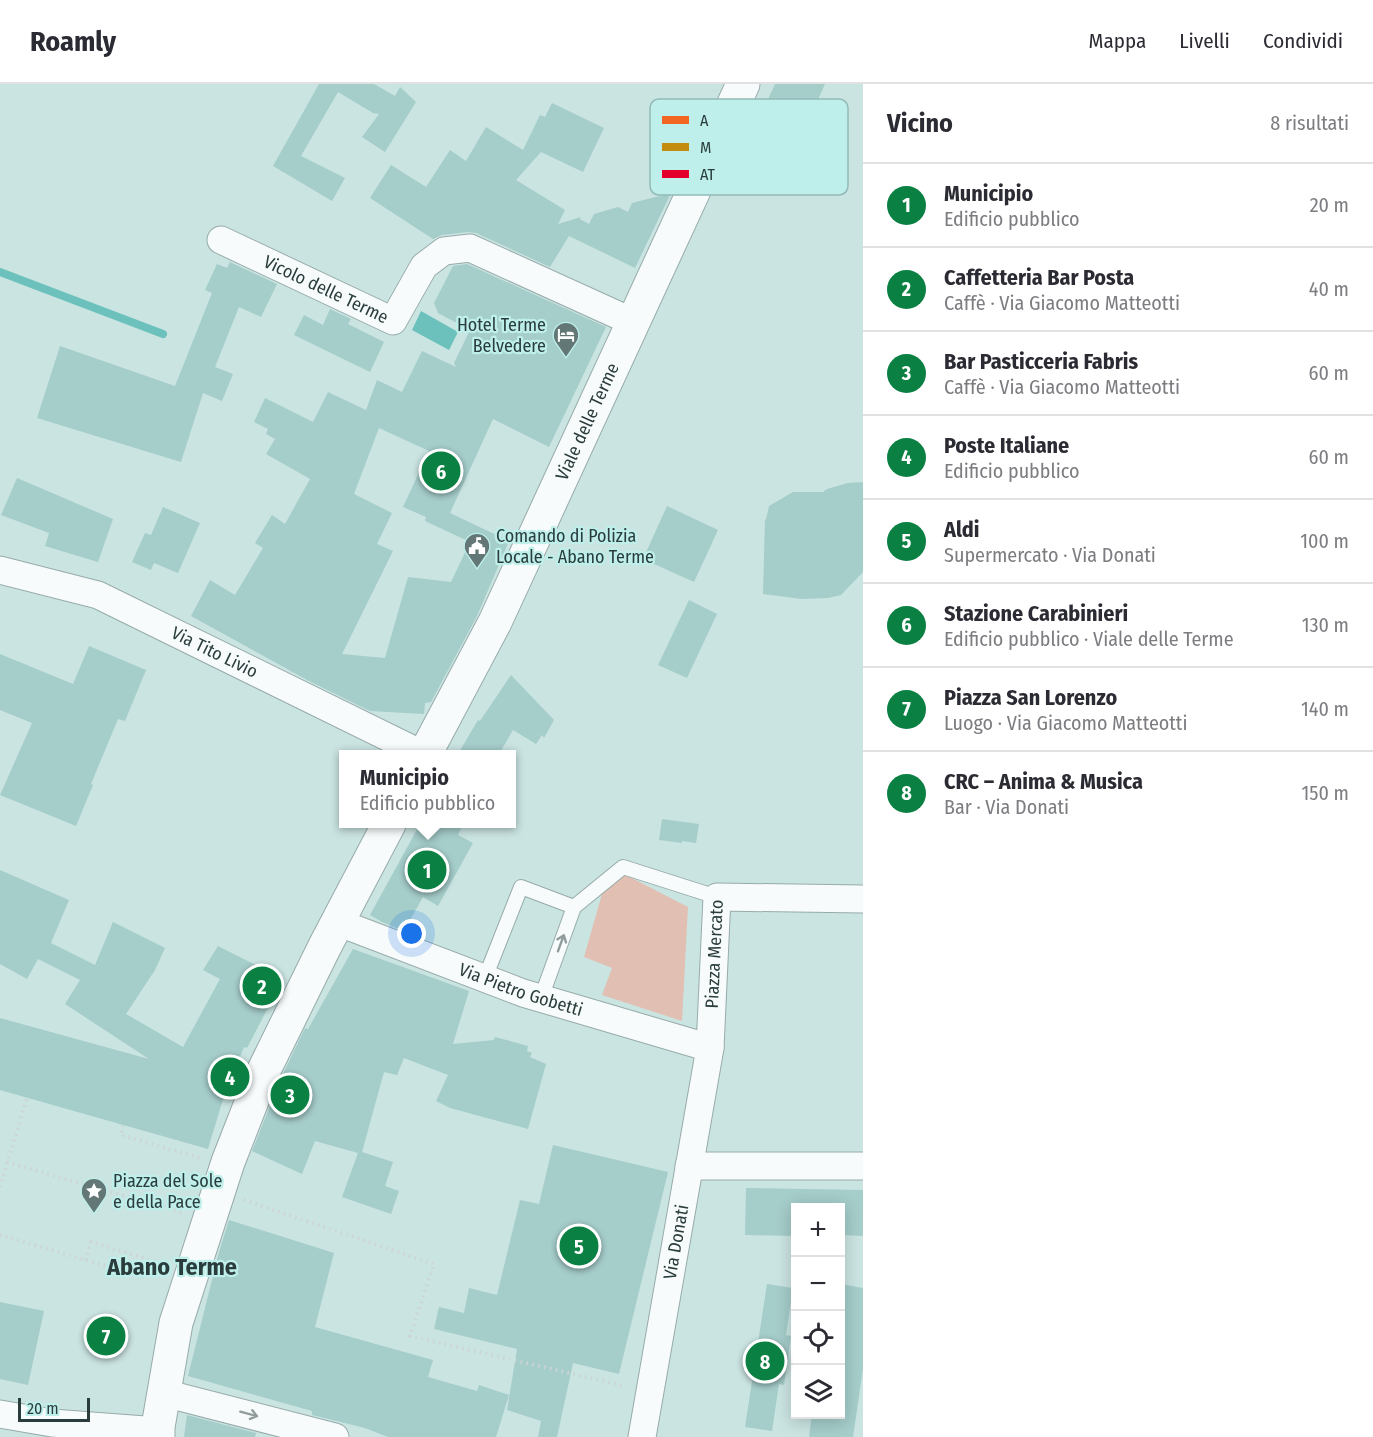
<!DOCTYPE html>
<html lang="it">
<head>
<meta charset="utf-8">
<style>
	:root { --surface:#fff; --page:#f2f2f3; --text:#2b2b33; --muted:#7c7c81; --line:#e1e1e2; --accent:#0b8043 }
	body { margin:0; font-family:"Fira Sans Condensed",sans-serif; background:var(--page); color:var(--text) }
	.controls { position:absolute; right:18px; bottom:18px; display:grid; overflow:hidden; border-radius:0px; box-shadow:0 3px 15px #0003 }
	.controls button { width:54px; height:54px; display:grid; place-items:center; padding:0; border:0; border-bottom:2px solid var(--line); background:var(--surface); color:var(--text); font:30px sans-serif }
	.scale { position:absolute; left:18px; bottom:15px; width:72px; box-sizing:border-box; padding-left:6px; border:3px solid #2a3d3c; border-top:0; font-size:16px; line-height:21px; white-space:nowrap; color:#2a3d3c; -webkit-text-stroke:4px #bfefea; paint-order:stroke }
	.you { position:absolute; left:412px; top:850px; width:21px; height:21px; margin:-15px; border:4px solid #fff; border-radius:50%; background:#1a73e8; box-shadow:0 0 0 9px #1a73e833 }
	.badge { display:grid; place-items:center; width:39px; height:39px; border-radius:50%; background:var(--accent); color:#fff; font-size:20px; font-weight:700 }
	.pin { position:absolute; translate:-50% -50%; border:3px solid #fff; box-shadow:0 2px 6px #0006 }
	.popup { position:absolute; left:339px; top:666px; width:177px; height:78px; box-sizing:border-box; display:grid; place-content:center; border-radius:0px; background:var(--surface); filter:drop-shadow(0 2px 4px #0005); font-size:20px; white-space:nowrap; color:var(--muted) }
	.popup b { font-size:22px; color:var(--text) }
	.popup::after { content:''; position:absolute; left:50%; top:100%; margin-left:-12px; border:12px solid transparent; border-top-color:var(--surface) }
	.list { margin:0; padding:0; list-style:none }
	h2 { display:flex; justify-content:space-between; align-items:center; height:78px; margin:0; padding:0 24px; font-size:26px }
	h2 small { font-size:20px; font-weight:400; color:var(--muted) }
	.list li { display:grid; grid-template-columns:39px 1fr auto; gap:18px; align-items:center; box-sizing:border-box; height:84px; padding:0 24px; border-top:2px solid var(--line) }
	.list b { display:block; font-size:22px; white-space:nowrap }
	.list p { margin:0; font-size:20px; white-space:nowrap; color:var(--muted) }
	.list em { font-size:20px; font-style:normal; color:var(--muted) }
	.icon { flex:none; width:33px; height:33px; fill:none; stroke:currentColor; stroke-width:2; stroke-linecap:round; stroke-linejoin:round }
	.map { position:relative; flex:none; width:863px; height:1353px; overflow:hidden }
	header { display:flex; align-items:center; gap:36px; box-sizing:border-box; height:84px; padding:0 30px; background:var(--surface); border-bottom:2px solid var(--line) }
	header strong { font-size:28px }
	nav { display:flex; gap:33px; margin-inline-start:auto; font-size:21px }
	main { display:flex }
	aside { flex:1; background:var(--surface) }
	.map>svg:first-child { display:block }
	.green { fill:#e2bfb3 }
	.water { fill:#6dc1bc }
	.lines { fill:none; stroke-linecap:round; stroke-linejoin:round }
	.stream { stroke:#6dc1bc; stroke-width:8 }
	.building { fill:#a5cdca; fill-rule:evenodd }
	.service-casing { stroke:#97abaa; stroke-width:16 }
	.minor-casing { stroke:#97abaa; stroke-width:29 }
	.tertiary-casing { stroke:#97abaa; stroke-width:35 }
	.path { stroke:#cdd5d4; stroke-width:4; stroke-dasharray:1.5 4.5; stroke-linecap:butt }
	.service { stroke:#f7fbfb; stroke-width:14 }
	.minor { stroke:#f7fbfb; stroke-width:27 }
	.tertiary { stroke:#f7fbfb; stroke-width:33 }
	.oneway { stroke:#909c9c }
	.labels { text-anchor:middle; stroke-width:4.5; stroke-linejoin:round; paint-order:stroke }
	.street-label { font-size:18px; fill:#2a3d3c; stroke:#bfefea }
	.poi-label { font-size:18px; fill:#2a3d3c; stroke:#bfefea; text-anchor:start }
	.district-label { font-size:24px; font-weight:bold; fill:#2a3d3c; stroke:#bfefea }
	.key { fill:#bfefea; stroke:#92bab6; stroke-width:1.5 }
	.key-label { font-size:16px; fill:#2a3d3c }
</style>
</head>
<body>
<header>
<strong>Roamly</strong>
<nav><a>Mappa</a><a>Livelli</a><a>Condividi</a></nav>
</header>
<main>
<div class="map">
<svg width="863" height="1353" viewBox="0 0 863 1353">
	<rect width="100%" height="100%" fill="#cae4e2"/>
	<path class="green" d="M624 790 688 823 682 937 602 911 612 884 584 873 604 803Z"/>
	<path class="water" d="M421 227 458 248 449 266 412 246Z"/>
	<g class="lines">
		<path class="stream" d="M0 188 163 250"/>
	</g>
	<path class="building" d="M319 0H374L395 12 400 3 416 18 385 68 362 53 379 30 373 29 338 8 301 72 345 94 332 117 273 82Z
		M775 0H825L801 53 759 35Z
		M552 19 604 44 583 88 541 68 516 96 565 126 558 140 581 133 580 135 589 140 594 130 618 123 628 128 632 119 671 109 635 184 569 152 550 183 476 149 468 148 442 151 433 155 370 114 391 81 426 103 450 66 466 77 486 43 523 66 540 31 545 33Z
		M230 178 277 200 261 233 239 223 215 283 233 290 222 317 203 309 181 378 37 334 60 262 175 302 212 209 205 206 217 180 227 184Z
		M467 180 606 243 549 363 493 335 450 429 509 457 477 532 431 618 425 619 424 630 370 627 309 597 191 532 210 496 235 511 263 464 255 459 272 431 285 440 310 395 266 370 275 355 266 350 268 345 254 338 265 314 313 338 328 308 366 326 377 296 402 308 422 267 456 283 454 279 470 246 438 229 434 219 453 182ZM379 344 429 367 403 423 426 433 425 437 470 458 451 498 408 493 385 574 342 570 393 467 377 460 392 429 354 410Z
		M330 225 351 235 348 240 384 258 370 288 294 251 304 231 323 241Z
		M17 394 113 435 98 478 45 462 49 449 1 431Z
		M863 398V488L841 511 828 514 802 515 763 510 765 435 766 436 769 422 793 408H823L827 405 848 399Z
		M667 422 718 446 694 498 643 475Z
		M163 423 200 439 178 489 154 479 151 486 132 478 145 449 151 451Z
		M689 516 717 530 687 594 658 581Z
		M89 562 146 586 125 637 118 635 91 700 93 701 76 742 0 711 32 639 0 626V570L73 600Z
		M511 591 554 636 544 654 542 651 536 660 513 646 499 670H458L478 636 480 637Z
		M662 735 699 740 696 759 682 757V759L659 756Z
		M420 740H463L458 751 473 759 438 822 423 813 404 847 382 838 370 831Z
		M0 786 69 816 51 859 95 881 113 838 165 864 155 886 126 930 183 963 220 895 203 886 218 862 283 895 247 964 244 963 224 1012 208 1065 0 1006V934L149 975 65 920 80 896 38 875 27 895 0 880Z
		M353 865 469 907 453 960 494 956 495 953 528 962 527 967 532 969 530 973 546 980 528 1045 450 1024 436 1017 448 991 404 974 397 991 384 988 362 1068 393 1078 385 1102 399 1107 391 1130 342 1113 358 1069 315 1057 302 1090 252 1067 281 994 305 944 308 945Z
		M553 1061 668 1088 619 1290 573 1279 557 1353H538L541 1337 507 1326 517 1265 434 1245 439 1223 464 1229 469 1204 497 1211 520 1116 539 1120Z
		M746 1104 863 1106V1152L840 1151V1124H795V1152L745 1151Z
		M229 1136 334 1169 315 1243 433 1276 428 1293 477 1307 479 1301 509 1311 496 1353H388L365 1344 312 1331V1327L188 1292 219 1168Z
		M767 1200 793 1204 786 1251 791 1252 784 1301 779 1300 772 1347 745 1343Z
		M840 1200 863 1204V1285L853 1353H809L812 1330H840Z
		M0 1218 44 1227 28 1301 0 1295Z
		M187 1331 256 1349 255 1353H184Z"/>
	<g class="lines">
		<g class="service-casing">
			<path id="service" d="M574 823 623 783 717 813
				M485 894 521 803 574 823 541 914"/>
		</g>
		<g class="minor-casing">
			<g id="minor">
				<path id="s1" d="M221 156 393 237 424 182 444 167 470 164 633 238"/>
				<path id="s2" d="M0 486 98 511 422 670"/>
				<path id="s3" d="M337 838 523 909 710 964"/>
				<path d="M689 1082H863"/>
				<path d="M164 1309 335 1353"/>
				<path d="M0 1330 52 1339 158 1347"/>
				<path id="s4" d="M642 1353 710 964 717 813 863 815"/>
			</g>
		</g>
		<g class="tertiary-casing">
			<g id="tertiary">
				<path id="s5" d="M425 670 495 538 743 0"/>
				<path d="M158 1353V1343L176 1239 228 1078 264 986 325 862 389 740"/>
			</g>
		</g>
		<path class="path" d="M123 1041 121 1051 200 1074
			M7 1078 183 1129
			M0 1103 27 1014
			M244 1116 434 1180 410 1252 625 1302
			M0 1151 106 1182
			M85 1176 91 1158 167 1181"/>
		<use href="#service" class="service"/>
		<use href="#minor" class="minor"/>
		<use href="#tertiary" class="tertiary"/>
	</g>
	<defs><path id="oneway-shaft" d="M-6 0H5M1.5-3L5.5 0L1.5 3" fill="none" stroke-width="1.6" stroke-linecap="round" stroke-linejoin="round" transform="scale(1.5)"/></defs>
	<g class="oneway">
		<use href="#oneway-shaft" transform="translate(561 859) rotate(-70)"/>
		<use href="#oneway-shaft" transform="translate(249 1330) rotate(15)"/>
	</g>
	<defs>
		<g id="hotel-pin" transform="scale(1.35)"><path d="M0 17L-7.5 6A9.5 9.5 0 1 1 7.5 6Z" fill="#627776" stroke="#bfefea"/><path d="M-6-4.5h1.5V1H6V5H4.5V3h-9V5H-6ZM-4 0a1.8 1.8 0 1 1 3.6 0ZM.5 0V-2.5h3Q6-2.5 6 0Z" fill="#fff"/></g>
		<g id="civic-pin" transform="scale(1.35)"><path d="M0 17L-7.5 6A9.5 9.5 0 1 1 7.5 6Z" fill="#627776" stroke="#bfefea"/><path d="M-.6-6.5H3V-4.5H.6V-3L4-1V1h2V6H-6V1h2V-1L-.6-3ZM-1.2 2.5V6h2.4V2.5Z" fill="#fff"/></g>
		<g id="sight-pin" transform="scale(1.35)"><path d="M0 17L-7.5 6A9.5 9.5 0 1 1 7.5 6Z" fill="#627776" stroke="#bfefea"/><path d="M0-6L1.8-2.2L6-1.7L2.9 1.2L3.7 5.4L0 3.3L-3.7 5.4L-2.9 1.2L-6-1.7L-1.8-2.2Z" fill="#fff"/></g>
	</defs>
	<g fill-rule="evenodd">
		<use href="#hotel-pin" x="566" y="251"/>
		<use href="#civic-pin" x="477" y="462"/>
		<use href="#sight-pin" x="94" y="1107"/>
	</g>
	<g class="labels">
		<g class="street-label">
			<text dy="6" stroke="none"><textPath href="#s1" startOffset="116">Vicolo delle Terme</textPath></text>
			<text dy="6" stroke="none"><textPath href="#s5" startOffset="370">Viale delle Terme</textPath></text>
			<text dy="6" stroke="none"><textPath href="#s2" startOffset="231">Via Tito Livio</textPath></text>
			<text dy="6" stroke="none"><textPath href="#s4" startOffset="489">Piazza Mercato</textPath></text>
			<text dy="6" stroke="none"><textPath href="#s3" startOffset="196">Via Pietro Gobetti</textPath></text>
			<text dy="6" stroke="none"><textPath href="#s4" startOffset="198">Via Donati</textPath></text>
		</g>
		<g class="poi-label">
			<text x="546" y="247" text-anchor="end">Hotel Terme<tspan x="546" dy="21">Belvedere</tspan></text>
			<text x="496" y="458">Comando di Polizia<tspan x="496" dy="21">Locale - Abano Terme</tspan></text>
			<text x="113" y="1103">Piazza del Sole<tspan x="113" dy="21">e della Pace</tspan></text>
		</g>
		<g class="district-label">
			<text x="172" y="1191">Abano Terme</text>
		</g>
	</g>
	<rect x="650" y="15" width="198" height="96" rx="9" class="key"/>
	<rect x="662" y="32" width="27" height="8" fill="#f26522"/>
	<rect x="662" y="59" width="27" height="8" fill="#c48c0f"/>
	<rect x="662" y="86" width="27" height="8" fill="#e4002b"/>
	<g class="key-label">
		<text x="700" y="42">A</text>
		<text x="700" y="69">M</text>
		<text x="700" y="96">AT</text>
	</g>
</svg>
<div class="controls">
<button>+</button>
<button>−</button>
<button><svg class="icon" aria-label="locate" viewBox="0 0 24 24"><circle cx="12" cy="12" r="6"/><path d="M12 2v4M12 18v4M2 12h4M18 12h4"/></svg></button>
<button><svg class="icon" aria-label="layers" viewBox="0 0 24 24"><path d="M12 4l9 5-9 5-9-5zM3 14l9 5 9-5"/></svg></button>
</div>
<div class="scale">20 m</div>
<div class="you"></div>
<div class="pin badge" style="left:427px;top:786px">1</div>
<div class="popup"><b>Municipio</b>Edificio pubblico</div>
<div class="pin badge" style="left:262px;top:902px">2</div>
<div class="pin badge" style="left:290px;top:1011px">3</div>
<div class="pin badge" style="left:230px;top:993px">4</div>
<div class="pin badge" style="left:579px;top:1162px">5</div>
<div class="pin badge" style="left:441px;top:387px">6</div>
<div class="pin badge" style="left:106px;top:1252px">7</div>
<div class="pin badge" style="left:765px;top:1277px">8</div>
</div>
<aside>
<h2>Vicino<small>8 risultati</small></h2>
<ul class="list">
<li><span class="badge">1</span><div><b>Municipio</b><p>Edificio pubblico</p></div><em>20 m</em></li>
<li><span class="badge">2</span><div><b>Caffetteria Bar Posta</b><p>Caffè · Via Giacomo Matteotti</p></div><em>40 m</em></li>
<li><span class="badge">3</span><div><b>Bar Pasticceria Fabris</b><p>Caffè · Via Giacomo Matteotti</p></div><em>60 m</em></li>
<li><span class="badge">4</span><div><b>Poste Italiane</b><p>Edificio pubblico</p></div><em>60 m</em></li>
<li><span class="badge">5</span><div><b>Aldi</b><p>Supermercato · Via Donati</p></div><em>100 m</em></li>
<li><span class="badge">6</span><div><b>Stazione Carabinieri</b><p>Edificio pubblico · Viale delle Terme</p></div><em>130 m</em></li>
<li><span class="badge">7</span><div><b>Piazza San Lorenzo</b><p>Luogo · Via Giacomo Matteotti</p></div><em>140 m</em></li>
<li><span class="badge">8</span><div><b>CRC – Anima &amp; Musica</b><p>Bar · Via Donati</p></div><em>150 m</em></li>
</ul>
</aside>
</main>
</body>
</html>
